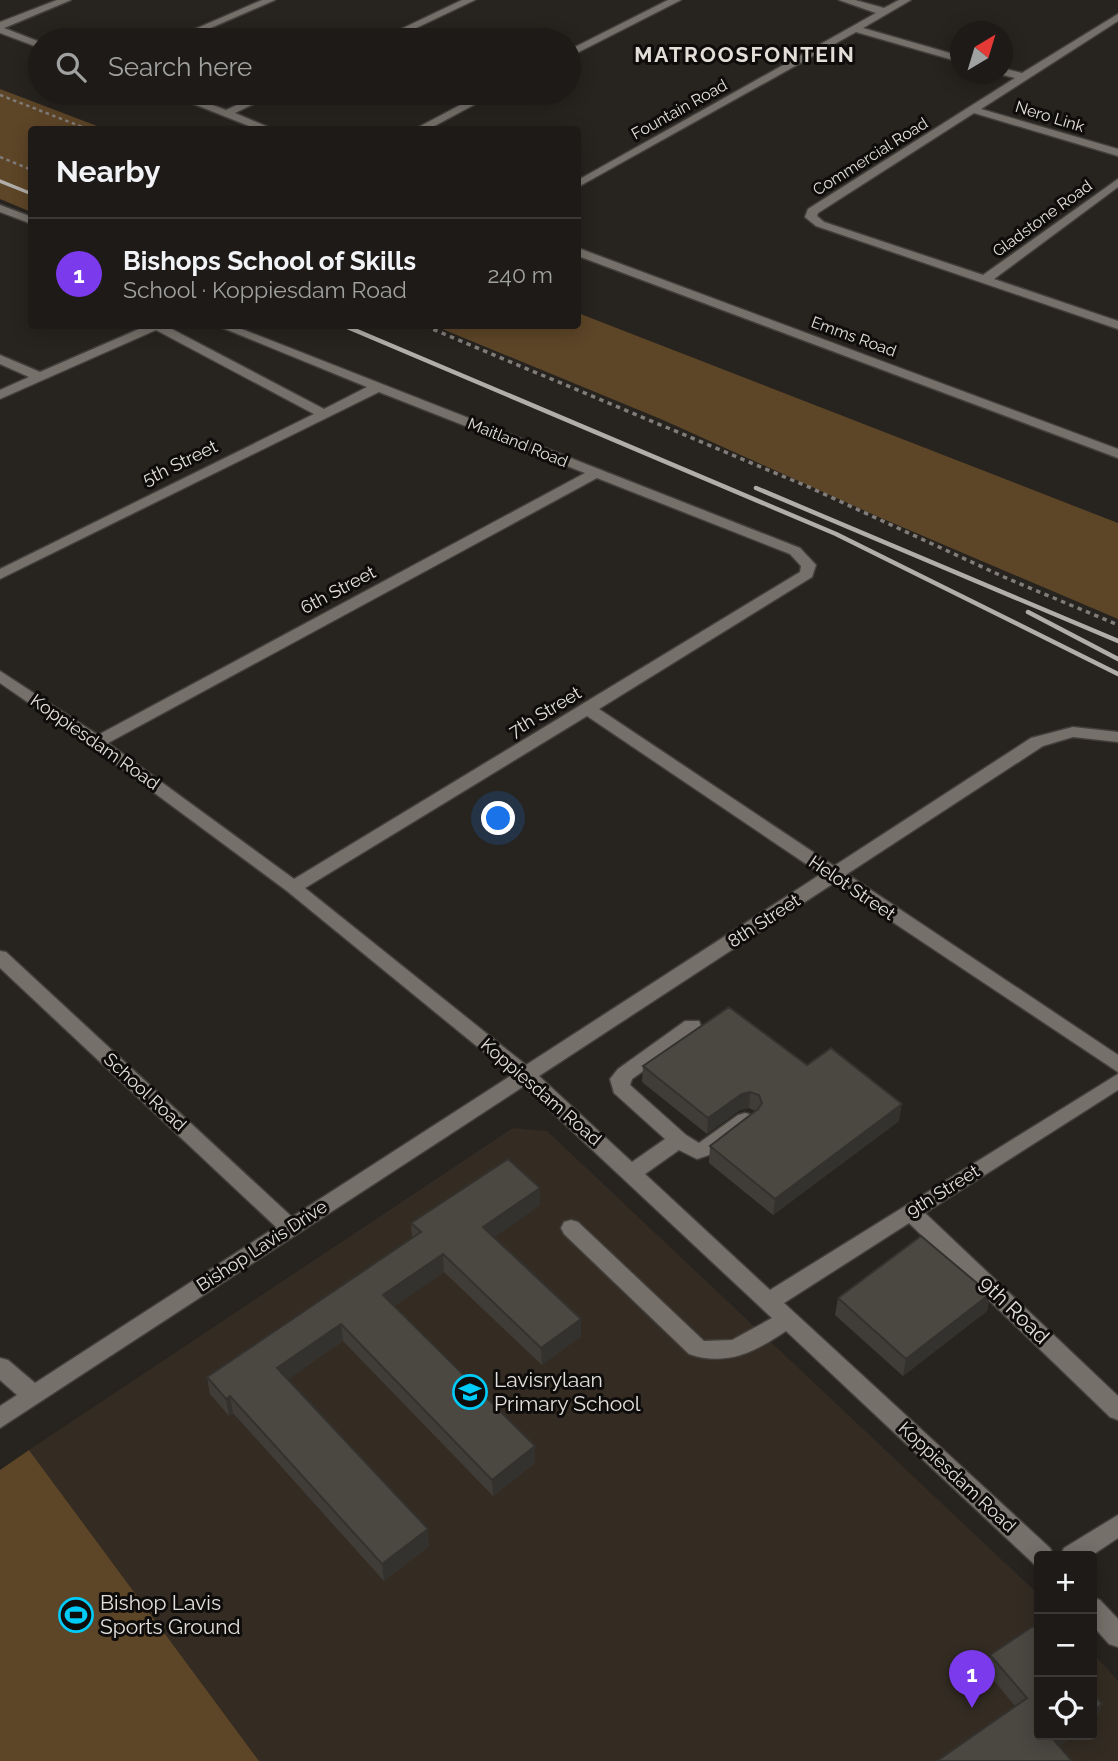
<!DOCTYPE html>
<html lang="en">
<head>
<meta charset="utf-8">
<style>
	:root { --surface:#1d1a17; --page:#2a2724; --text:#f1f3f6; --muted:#a0a1a1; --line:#3b3836; --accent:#7c3aed }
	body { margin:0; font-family:Raleway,sans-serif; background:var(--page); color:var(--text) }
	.controls { position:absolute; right:21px; bottom:21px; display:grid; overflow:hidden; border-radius:7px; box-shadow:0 4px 18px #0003 }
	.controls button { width:63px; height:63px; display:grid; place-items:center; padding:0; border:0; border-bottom:2px solid var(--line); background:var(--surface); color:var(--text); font:35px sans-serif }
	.compass { position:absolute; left:950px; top:21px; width:63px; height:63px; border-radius:50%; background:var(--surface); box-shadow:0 4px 18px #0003; rotate:38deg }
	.you { position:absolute; left:499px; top:819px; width:24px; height:24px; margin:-18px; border:5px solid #fff; border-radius:50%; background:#1a73e8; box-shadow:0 0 0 10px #1a73e833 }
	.badge { display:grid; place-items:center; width:46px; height:46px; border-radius:50%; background:var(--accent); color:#fff; font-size:23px; font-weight:700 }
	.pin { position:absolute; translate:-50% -58px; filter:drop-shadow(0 2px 4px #0008) }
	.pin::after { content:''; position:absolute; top:37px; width:24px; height:21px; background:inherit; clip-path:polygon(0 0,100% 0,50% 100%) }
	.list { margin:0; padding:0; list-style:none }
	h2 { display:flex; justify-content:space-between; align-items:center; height:91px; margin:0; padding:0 28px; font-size:30px }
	h2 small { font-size:23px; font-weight:400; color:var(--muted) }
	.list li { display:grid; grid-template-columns:46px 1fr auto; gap:21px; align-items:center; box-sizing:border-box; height:112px; padding:0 28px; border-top:2px solid var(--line) }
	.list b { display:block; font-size:26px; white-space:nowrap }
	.list p { margin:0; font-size:23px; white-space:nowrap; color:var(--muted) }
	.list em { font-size:23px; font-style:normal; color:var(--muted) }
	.icon { flex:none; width:38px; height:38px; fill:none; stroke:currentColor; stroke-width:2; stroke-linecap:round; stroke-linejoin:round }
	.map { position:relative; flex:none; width:1118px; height:1761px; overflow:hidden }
	.search { position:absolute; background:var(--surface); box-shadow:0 4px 18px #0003; left:28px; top:28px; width:553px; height:77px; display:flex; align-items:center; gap:18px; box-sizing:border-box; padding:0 24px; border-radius:38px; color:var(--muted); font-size:26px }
	.panel { position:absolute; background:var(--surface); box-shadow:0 4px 18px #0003; left:28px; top:126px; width:553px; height:203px; border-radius:7px }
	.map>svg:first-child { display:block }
	.built { fill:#342c23 }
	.green { fill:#5d4527 }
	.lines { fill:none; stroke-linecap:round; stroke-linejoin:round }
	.minor-casing { stroke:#423f3b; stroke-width:3 }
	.path-far1 { stroke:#807c79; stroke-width:2.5; stroke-dasharray:3.5 3.5; stroke-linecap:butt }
	.path { stroke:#807c79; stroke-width:3.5; stroke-dasharray:4.5 4.5; stroke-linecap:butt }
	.minor { fill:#75706a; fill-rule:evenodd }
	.rail-far1 { stroke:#b1aeaa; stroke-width:3.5 }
	.rail { stroke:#b1aeaa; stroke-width:4.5 }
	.wall { fill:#403d38 }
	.shaded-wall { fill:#34322e }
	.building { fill:#4b4741; stroke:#34322e; stroke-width:2 }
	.labels { text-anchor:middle; stroke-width:6; stroke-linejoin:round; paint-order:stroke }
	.far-street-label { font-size:16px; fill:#e2dfdc; stroke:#0f0d0b }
	.street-label { font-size:18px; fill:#e2dfdc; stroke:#0f0d0b }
	.far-district-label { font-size:21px; font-weight:bold; letter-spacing:2px; fill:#e3ded8; stroke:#0f0d0b }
	.near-street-label { font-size:21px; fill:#e2dfdc; stroke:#0f0d0b }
	.near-poi-label { font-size:21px; fill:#e2dfdc; stroke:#0f0d0b; text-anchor:start }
</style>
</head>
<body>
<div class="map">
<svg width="1118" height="1761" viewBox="0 0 1118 1761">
	<rect width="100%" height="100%" fill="#27231f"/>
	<path class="built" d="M513 1128 547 1131 1039 1595V1735H1092V1652L1118 1681V1761H259L29 1450Z"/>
	<path class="green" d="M0 89 105 129 32 130 31 212 0 199Z
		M578 313 1118 523V619L881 518 663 420 435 326H578Z
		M29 1450 259 1761H0V1470Z"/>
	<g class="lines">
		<g class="minor-casing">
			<path id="minor" d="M57 0H71L4 28 40 42V48L0 33V22Z
				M262 0H275L183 40H170Z
				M462 0H475L391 40H378Z
				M668 0H681L569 57V50Z
				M839 0H855L884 8 899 0H911L863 28 960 56V62L856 32 578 187V180L876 13Z
				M1118 14V21L981 109 1118 149V156L974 113 818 213 817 216 824 222 983 275 1118 179V187L994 279 1118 321V329L816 226 805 217 808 209 1015 78 999 74H1002V68L1022 73Z
				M166 93H180L226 110 263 93H276L235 113 275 130H259Z
				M483 93H496L427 130H413Z
				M0 205 32 217V224L0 212Z
				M578 248 1118 449V458L578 256Z
				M146 326H166L324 409 367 387 218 326H234L800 548 816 565 812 577 599 709 834 866 1031 738 1073 727 1118 732V742L1073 737 1043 746 847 874 1118 1055V1072L834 883 539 1076 632 1162 665 1139 614 1093 610 1079 618 1069 685 1021H699L701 1026 699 1031 632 1079 630 1085 686 1135 699 1143 738 1115 745 1113 752 1115 755 1120 752 1125 712 1154 697 1159 679 1150 645 1174 770 1290 1118 1074V1090L925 1213 1118 1396V1420L1110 1417 909 1223 784 1303 1050 1548 1054 1556H1039V1566L1034 1564 786 1331C755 1352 726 1367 689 1354L564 1234 561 1228 564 1222 571 1220 578 1222 704 1341 732 1340 772 1318 524 1086 0 1428V1406L17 1395 0 1380V1358L8 1360 35 1383 276 1227 0 968V951L6 952 292 1217 512 1075 287 891 91 746 0 683V671L98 735 585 473 379 392 0 579V569L314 414 156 330 0 399V390L29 377 0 364V355L40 372ZM597 478 790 554 801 566 800 572 294 879 108 743ZM587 716 821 874 526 1065 305 888Z
				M1118 1515V1538L1091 1556H1060L1064 1548Z
				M1092 1597 1100 1600 1118 1619V1647L1109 1644 1092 1625Z"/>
		</g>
		<path class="path-far1" d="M0 95 90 130
			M0 157 32 170"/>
		<path class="path" d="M425 326 811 488 1004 577 1118 625"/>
		<use href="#minor" class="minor"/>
		<path class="rail-far1" d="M0 181 32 194"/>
		<path class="rail" d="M345 326 836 534 1118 674
			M756 488 1118 641
			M1028 612 1118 659"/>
	</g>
	<path class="wall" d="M807 1065 899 1121 773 1215 709 1163 710 1146 755 1111 749 1108 740 1110 707 1134 642 1082 643 1066Z
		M540 1205 494 1237 581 1336 542 1365 444 1272 394 1306 535 1446V1463L493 1496 343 1341 288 1379 429 1546 384 1581 233 1413 229 1416 210 1394 207 1377 412 1238 411 1223Z
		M990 1294 987 1311 903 1376 835 1315 838 1298Z
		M1033 1626 1060 1747 1015 1706 986 1671 990 1655Z"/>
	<path class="shaded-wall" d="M750 1092 749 1108 740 1110 707 1134 708 1118 742 1094Z
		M902 1104 899 1121 773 1215 775 1199Z
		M540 1188V1205L484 1245 483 1227Z
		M443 1254 444 1272 385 1312 383 1295Z
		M990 1294 987 1311 903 1376 906 1359Z
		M581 1319V1336L542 1365 541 1348Z
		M341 1324 343 1341 280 1385 277 1368Z
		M230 1396 233 1413 229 1416 226 1399Z
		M535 1446V1463L493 1496 492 1480Z
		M428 1529 429 1546 384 1581 382 1564Z
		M1102 1704 1096 1720 1092 1723V1712Z
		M1060 1735H1076L1048 1755 1053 1739Z"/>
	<path class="building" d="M729 1007 807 1065 831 1048 902 1104 775 1199 710 1146 758 1109 762 1103 759 1095 750 1092 742 1094 708 1118 643 1066Z
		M508 1159 540 1188 483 1227 581 1319 541 1348 443 1254 383 1295 535 1446 492 1480 341 1324 277 1368 428 1529 382 1564 230 1396 226 1399 207 1377 421 1232 411 1223Z
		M921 1236 990 1294 906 1359 838 1298Z
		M1033 1626 1039 1633V1735H1060L1053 1739 1072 1761H937L1027 1698 990 1655Z
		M1092 1692 1102 1704 1092 1712Z"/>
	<defs>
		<g id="school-ring" transform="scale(1.75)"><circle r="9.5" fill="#0f0d0b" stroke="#00cbf9" stroke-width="1.5"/><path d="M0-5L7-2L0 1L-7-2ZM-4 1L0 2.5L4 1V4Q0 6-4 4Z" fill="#00cbf9"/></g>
		<g id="stadium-ring" transform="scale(1.75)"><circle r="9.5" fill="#0f0d0b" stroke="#00cbf9" stroke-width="1.5"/><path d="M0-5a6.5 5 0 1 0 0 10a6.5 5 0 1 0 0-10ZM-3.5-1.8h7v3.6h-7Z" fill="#00cbf9"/></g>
	</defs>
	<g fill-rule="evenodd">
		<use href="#school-ring" x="470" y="1392"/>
		<use href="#stadium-ring" x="76" y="1615"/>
	</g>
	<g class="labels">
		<g class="far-street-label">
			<text transform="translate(679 109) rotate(-29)" y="6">Fountain Road</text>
			<text transform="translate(1050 116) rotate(17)" y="6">Nero Link</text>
			<text transform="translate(870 156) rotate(-32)" y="6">Commercial Road</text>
			<text transform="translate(1042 218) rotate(-36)" y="6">Gladstone Road</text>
			<text transform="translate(854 336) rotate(20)" y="6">Emms Road</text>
			<text transform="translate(518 442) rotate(22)" y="6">Maitland Road</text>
		</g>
		<g class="street-label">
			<text transform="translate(180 463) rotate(-26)" y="6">5th Street</text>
			<text transform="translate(338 590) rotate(-28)" y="6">6th Street</text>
			<text transform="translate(545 712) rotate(-31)" y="6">7th Street</text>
			<text transform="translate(95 742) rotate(35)" y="6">Koppiesdam Road</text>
			<text transform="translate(852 888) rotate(34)" y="6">Helot Street</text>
			<text transform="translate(764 921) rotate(-33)" y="6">8th Street</text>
			<text transform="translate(145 1092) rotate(43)" y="6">School Road</text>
			<text transform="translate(541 1092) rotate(41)" y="6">Koppiesdam Road</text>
			<text transform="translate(943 1191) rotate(-32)" y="6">9th Street</text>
			<text transform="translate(262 1246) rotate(-33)" y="6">Bishop Lavis Drive</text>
			<text transform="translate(957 1477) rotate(43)" y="6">Koppiesdam Road</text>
		</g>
		<g class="far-district-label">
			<text x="745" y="62">MATROOSFONTEIN</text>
		</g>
		<g class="near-street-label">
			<text transform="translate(1014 1310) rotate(44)" y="7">9th Road</text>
		</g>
		<g class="near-poi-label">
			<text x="494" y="1387">Lavisrylaan<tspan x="494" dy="24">Primary School</tspan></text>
			<text x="100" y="1610">Bishop Lavis<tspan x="100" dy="24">Sports Ground</tspan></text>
		</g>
	</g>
</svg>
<div class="controls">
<button>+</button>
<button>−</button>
<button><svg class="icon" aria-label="locate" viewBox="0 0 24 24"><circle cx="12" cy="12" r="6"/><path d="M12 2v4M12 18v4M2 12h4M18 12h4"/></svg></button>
</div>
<svg class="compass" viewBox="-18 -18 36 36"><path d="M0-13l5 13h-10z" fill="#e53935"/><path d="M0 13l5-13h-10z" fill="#a0a1a1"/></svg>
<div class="you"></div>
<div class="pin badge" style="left:972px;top:1708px">1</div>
<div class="search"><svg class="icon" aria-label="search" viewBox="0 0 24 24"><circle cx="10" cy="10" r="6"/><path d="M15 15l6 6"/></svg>Search here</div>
<section class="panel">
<h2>Nearby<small></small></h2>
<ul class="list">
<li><span class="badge">1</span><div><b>Bishops School of Skills</b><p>School · Koppiesdam Road</p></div><em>240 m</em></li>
</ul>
</section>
</div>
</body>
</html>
